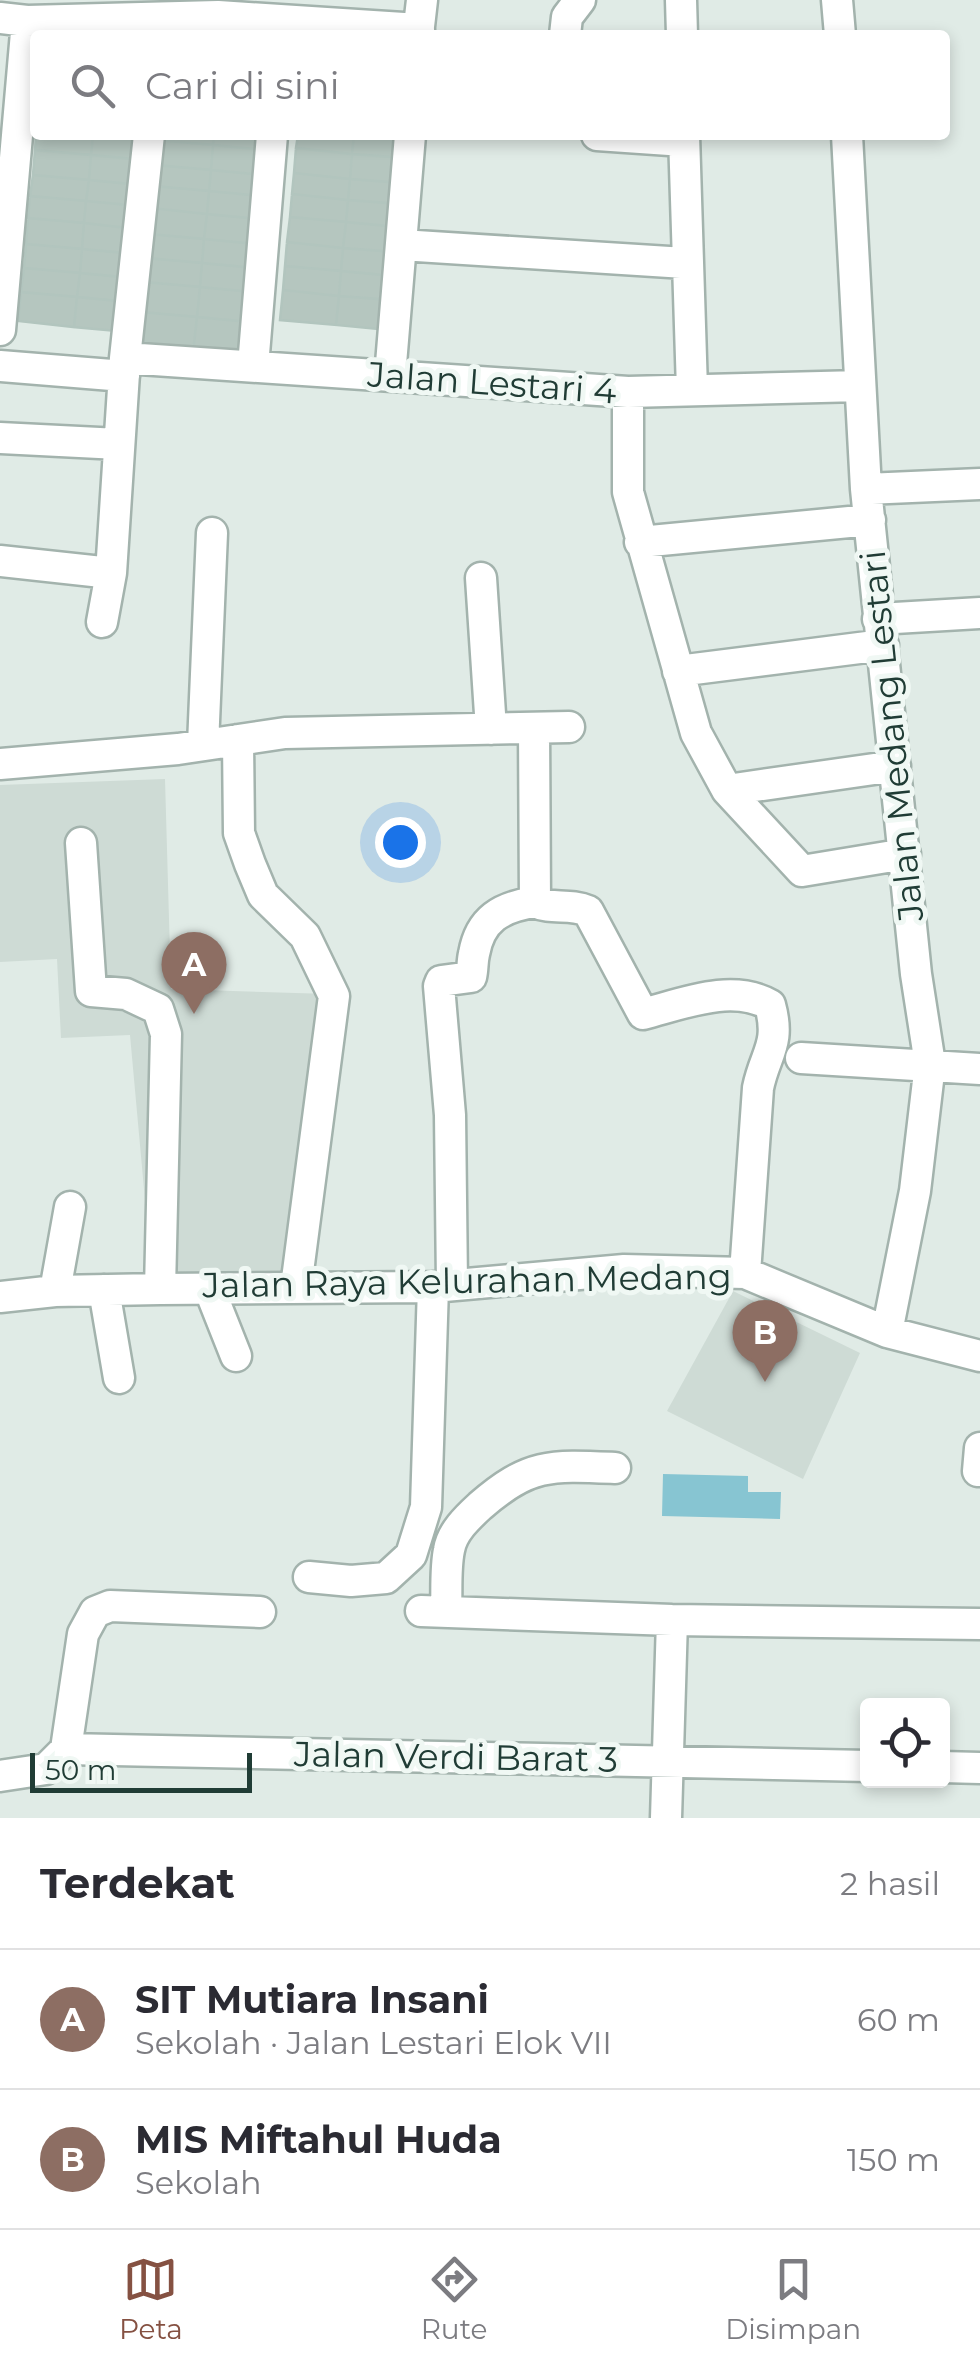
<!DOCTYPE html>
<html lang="id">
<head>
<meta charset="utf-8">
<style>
	:root { --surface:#fff; --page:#f2f2f3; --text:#2b2b33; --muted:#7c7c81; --line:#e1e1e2; --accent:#855142 }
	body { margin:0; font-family:Montserrat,sans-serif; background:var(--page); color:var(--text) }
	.controls { position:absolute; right:30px; bottom:30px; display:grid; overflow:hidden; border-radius:10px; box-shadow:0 5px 15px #0003 }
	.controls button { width:90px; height:90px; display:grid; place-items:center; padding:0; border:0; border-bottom:2px solid var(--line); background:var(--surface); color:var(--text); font:50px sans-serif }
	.scale { position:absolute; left:30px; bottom:25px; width:222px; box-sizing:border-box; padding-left:10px; border:5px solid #203c35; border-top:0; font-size:28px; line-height:35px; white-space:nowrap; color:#203c35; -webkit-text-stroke:8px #f0f8f4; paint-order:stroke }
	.you { position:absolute; left:400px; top:842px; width:35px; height:35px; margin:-25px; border:8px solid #fff; border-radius:50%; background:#1a73e8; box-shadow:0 0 0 15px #1a73e833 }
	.badge { display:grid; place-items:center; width:65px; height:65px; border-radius:50%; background:var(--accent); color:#fff; font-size:32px; font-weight:700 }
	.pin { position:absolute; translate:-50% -82px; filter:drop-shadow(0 2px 5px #0008) }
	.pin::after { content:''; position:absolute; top:52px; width:35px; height:30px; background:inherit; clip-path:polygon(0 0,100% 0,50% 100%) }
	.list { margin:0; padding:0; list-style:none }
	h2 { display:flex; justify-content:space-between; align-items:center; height:130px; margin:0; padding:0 40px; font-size:42px }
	h2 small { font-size:32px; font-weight:400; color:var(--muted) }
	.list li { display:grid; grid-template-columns:65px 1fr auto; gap:30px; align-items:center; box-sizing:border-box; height:140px; padding:0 40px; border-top:2px solid var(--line) }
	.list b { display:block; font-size:38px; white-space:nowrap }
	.list p { margin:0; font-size:32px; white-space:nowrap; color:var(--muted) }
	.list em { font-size:32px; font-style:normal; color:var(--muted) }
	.icon { flex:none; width:55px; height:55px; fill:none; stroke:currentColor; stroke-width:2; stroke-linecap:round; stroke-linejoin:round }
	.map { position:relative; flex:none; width:980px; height:1818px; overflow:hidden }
	.search { position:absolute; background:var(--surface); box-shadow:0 5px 15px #0003; left:30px; right:30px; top:30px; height:110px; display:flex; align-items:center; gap:25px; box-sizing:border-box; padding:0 35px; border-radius:10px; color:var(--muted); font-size:38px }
	.sheet { height:410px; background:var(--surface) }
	nav { display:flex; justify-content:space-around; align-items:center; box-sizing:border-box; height:140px; border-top:2px solid var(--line); background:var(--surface); font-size:28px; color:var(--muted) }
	nav a { display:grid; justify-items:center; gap:5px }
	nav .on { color:var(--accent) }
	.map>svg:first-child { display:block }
	.built { fill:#cedbd5 }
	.water { fill:#87c5d2 }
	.building { fill:#b5c6bf; stroke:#b2c5be; stroke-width:2.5 }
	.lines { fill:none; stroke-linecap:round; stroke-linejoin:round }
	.minor-casing { stroke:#a3b3ad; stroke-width:35 }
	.minor { stroke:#fff; stroke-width:30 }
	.labels { text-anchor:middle; stroke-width:10; stroke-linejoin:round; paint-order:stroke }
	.street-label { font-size:35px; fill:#203c35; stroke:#f0f8f4 }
</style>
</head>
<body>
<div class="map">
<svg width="980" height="1818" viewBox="0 0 980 1818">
	<rect width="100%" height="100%" fill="#e0ebe6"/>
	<path class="built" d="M165 779 171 989 329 994 308 1277H152L130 1035 61 1038 57 959 0 962V785Z
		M733 1291 860 1353 803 1479 667 1411Z"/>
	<path class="water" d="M663 1474 748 1476V1492H781L780 1519 662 1516Z"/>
	<path class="building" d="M168 24 224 30V35H167Z
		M36 135H93L91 155 35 150Z
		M93 135H145L143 160 91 155Z
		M158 135H214L213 145 158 140Z
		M214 135H267L265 150 213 145Z
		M298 135H354L352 154 296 148Z
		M354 135H407L404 158 352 154Z
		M158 140 213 145 211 170 155 165Z
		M213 145 265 150 263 175 211 170Z
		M296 148 352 154 350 179 294 173Z
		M35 150 91 155 89 180 33 175Z
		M352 154 404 158 402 183 350 179Z
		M91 155 143 160 141 185 89 180Z
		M155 165 211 170 209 191 153 186Z
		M211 170 263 175 261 196 209 191Z
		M294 173 350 179 348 200 292 194Z
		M33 175 89 180 86 201 30 196Z
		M350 179 402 183 400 204 348 200Z
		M89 180 141 185 139 206 86 201Z
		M153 186 209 191 207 214 151 208Z
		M209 191 261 196 259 219 207 214Z
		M292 194 348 200 346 222 290 217Z
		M30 196 86 201 84 223 28 218Z
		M348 200 400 204 398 227 346 222Z
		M86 201 139 206 136 229 84 223Z
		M151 208 207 214 204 239 149 234Z
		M207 214 259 219 256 244 204 239Z
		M290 217 346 222 343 248 287 242Z
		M28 218 84 223 82 249 26 244Z
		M346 222 398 227 395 252 343 248Z
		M84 223 136 229 134 254 82 249Z
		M149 234 204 239 202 263 146 258Z
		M204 239 256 244 254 268 202 263Z
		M287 242 343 248 341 271 285 266Z
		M26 244 82 249 80 273 24 268Z
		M343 248 395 252 393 276 341 271Z
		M82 249 134 254 132 278 80 273Z
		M146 258 202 263 200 287 144 282Z
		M202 263 254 268 252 292 200 287Z
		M285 266 341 271 339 296 283 290Z
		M24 268 80 273 77 297 21 292Z
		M341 271 393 276 391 300 339 296Z
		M80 273 132 278 129 302 77 297Z
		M144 282 200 287 197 317 141 312Z
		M200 287 252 292 249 322 197 317Z
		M283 290 339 296 336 325 280 320Z
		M21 292 77 297 74 327 18 321Z
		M339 296 391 300 388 330 336 325Z
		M77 297 129 302 127 332 74 327Z
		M141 312 197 317 193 353 137 347Z
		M197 317 249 322 246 357 193 353Z"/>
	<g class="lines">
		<g class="minor-casing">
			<path id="minor" d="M681 0 682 35
				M837 0 840 35
				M0 18 27 21 218 16 419 29
				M418 35 422 0
				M565 35 567 17 580 0
				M597 135 684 141
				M684 135 692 390
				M847 135 866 489 916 974 930 1064 915 1191 887 1332
				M401 245 685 263
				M0 330 27 21
				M125 358 628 392 860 386
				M0 366 124 376
				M253 366 272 135
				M390 376 410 135
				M628 392V492L696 733 727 790 802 871 905 854
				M0 438 119 444
				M866 489 980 484
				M640 542 870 520
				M0 561 111 573
				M481 578 491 729
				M878 619 980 613
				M102 622 111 573 125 358 149 135
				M678 671 883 645
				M534 728 535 902C551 910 570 903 588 911L643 1014C682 1004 732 983 770 1005 781 1045 765 1053 758 1088L745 1273
				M238 740 239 833 250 864 263 895 305 936 334 996 296 1287
				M203 745 212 533
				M0 764 178 749 285 733 569 727
				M727 790 895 766
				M81 843 91 991 126 994 158 1009 166 1034 160 1289
				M801 1058 980 1069
				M452 1284 450 1115 439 986 441 981 471 977C473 969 472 962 474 954 480 919 501 907 535 902
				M209 1288 236 1356
				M104 1290 119 1378
				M55 1291 70 1207
				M0 1297 55 1291 160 1289 433 1287 624 1270 745 1273 887 1332 980 1356
				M978 1471 980 1448
				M309 1577 351 1581 386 1578 411 1555 426 1507 433 1287
				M421 1611 672 1620 980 1624
				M446 1612C447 1592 445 1569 449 1550 452 1532 467 1518 480 1506 529 1463 552 1465 615 1468
				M66 1749 868 1766
				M66 1749 83 1634 95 1612 110 1606 260 1612
				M942 1767 980 1768
				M0 1776 46 1769 66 1749
				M666 1818 672 1620"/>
		</g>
		<use href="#minor" class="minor"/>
	</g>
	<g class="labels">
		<g class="street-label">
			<text transform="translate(492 383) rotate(4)" y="12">Jalan Lestari 4</text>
			<text transform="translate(892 736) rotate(-96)" y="12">Jalan Medang Lestari</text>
			<text transform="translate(467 1281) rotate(-1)" y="12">Jalan Raya Kelurahan Medang</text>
			<text transform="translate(456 1757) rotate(1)" y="12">Jalan Verdi Barat 3</text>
		</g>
	</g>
</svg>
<div class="controls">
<button><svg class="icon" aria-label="locate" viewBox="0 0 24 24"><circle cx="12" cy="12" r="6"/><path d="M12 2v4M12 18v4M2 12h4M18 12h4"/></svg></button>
</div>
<div class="scale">50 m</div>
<div class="you"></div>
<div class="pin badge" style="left:194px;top:1014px;background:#8d6e63">A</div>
<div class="pin badge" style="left:765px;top:1382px;background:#8d6e63">B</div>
<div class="search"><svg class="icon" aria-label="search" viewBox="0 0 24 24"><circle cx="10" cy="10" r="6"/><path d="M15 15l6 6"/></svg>Cari di sini</div>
</div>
<section class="sheet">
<h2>Terdekat<small>2 hasil</small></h2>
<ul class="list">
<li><span class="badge" style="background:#8d6e63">A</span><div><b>SIT Mutiara Insani</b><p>Sekolah · Jalan Lestari Elok VII</p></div><em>60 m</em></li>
<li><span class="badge" style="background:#8d6e63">B</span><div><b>MIS Miftahul Huda</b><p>Sekolah</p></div><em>150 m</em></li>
</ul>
</section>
<nav>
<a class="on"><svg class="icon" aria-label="map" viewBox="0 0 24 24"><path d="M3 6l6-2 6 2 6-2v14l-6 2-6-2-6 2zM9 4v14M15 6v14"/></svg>Peta</a>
<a><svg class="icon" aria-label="directions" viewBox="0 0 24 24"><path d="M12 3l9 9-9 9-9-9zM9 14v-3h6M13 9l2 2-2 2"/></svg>Rute</a>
<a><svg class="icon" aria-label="saved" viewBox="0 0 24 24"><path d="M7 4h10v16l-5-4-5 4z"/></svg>Disimpan</a>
</nav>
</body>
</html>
